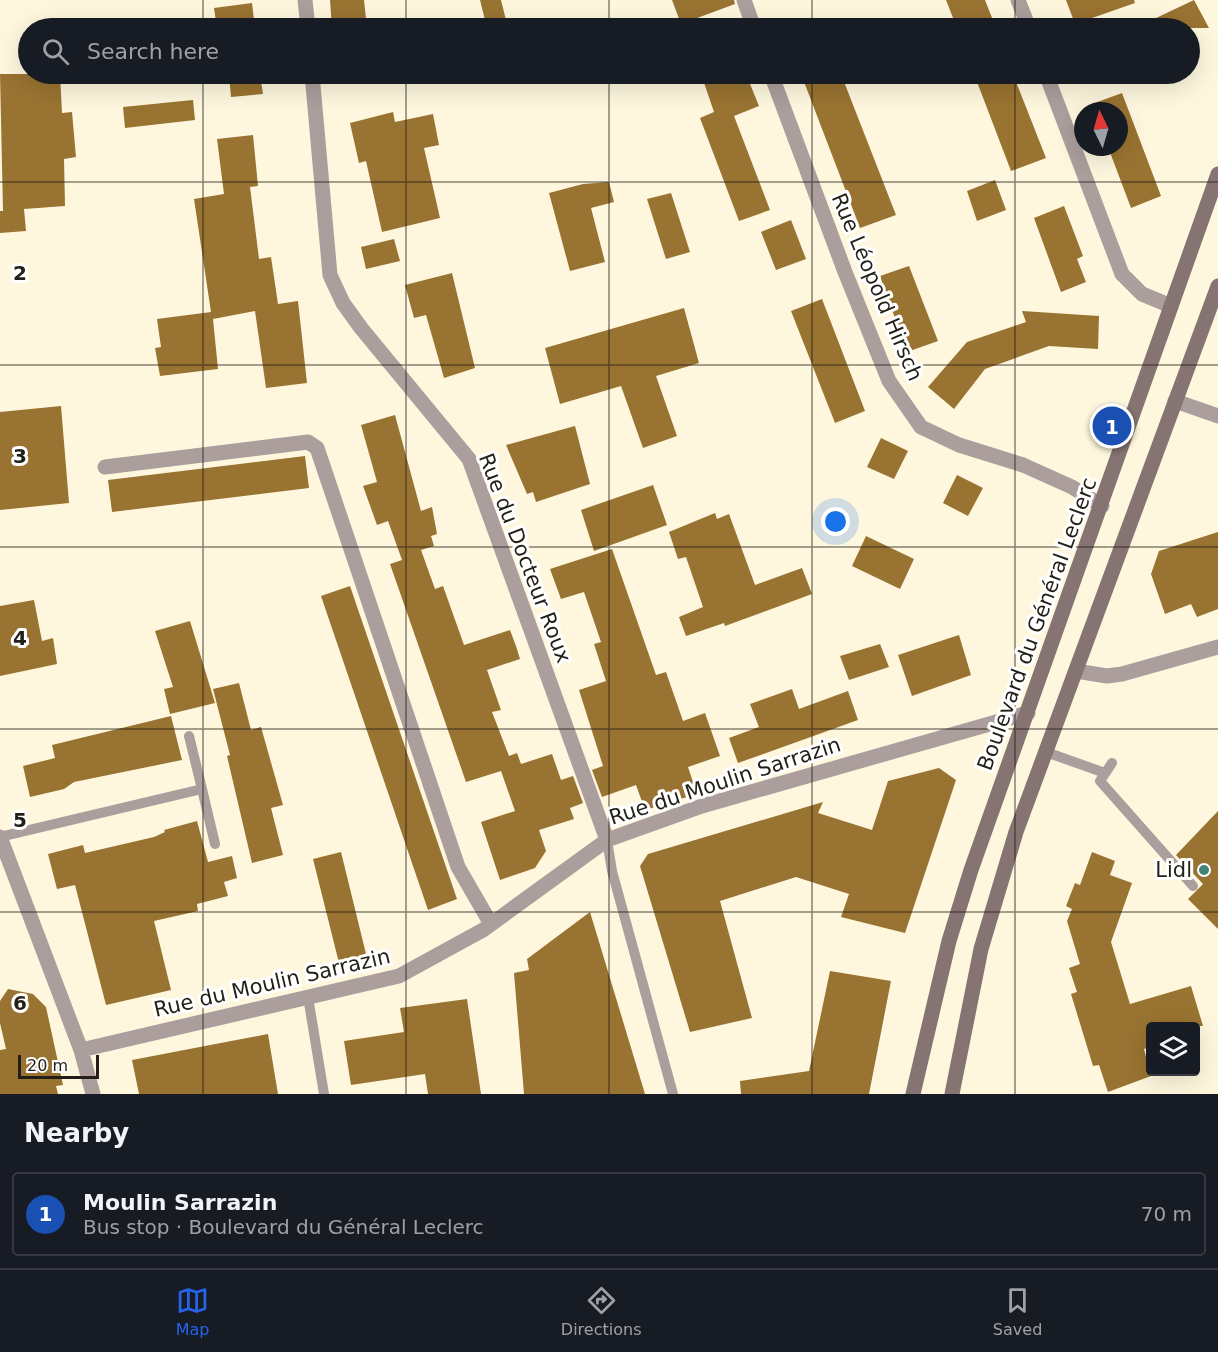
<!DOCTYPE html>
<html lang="en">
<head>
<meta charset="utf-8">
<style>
	:root { --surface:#171b24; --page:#20242c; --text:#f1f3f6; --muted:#9ea1a6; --line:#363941; --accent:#2563eb }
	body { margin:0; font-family:"DejaVu Sans",sans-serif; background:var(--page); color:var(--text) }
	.controls { position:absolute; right:18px; bottom:18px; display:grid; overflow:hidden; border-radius:6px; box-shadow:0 6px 24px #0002 }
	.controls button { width:54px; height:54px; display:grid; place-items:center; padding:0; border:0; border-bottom:2px solid var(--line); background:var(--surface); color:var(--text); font:30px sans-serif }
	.compass { position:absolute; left:1074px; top:102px; width:54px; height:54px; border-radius:50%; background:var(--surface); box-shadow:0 6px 24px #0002; rotate:355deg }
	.scale { position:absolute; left:18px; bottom:15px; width:81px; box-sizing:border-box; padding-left:6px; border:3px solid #221f16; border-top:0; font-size:16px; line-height:21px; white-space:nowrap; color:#221f16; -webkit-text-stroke:4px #fff; paint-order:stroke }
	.you { position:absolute; left:836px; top:522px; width:21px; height:21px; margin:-15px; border:4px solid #fff; border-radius:50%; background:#1a73e8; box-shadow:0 0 0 9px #1a73e833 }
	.badge { display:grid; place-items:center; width:39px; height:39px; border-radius:50%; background:var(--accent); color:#fff; font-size:20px; font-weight:700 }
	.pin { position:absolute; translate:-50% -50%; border:3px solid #fff; box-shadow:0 2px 6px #0006 }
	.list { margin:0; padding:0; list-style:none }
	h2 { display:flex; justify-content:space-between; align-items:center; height:78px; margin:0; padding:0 24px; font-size:26px }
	h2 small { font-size:20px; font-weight:400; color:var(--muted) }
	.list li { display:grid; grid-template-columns:39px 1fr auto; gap:18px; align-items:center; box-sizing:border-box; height:84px; margin:0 12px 12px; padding:0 12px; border:2px solid var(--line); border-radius:6px }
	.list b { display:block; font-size:22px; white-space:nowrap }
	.list p { margin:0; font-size:20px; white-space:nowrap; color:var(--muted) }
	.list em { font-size:20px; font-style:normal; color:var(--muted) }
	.icon { flex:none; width:33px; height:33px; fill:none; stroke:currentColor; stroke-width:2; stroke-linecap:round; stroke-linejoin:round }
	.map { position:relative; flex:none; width:1218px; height:1094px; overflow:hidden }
	.search { position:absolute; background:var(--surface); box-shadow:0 6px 24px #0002; left:18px; right:18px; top:18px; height:66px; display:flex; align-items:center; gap:15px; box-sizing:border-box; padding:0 21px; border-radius:33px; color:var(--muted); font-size:22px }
	.sheet { height:174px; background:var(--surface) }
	nav { display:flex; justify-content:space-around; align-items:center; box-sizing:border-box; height:84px; border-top:2px solid var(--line); background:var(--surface); font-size:16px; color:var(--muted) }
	nav a { display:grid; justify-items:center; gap:3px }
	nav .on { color:var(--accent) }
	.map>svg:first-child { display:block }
	.building { fill:#997331 }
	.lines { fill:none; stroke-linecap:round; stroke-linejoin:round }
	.lane { stroke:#ab9e9c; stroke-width:10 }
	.street { stroke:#ab9e9c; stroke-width:15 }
	.secondary { stroke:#857471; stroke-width:15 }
	.grid { fill:none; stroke:#221f16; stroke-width:1.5; stroke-opacity:0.55 }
	.poi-dot { fill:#418374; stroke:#fff; stroke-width:2 }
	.labels { text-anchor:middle; stroke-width:6; stroke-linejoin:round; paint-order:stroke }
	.street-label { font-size:21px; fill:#221f16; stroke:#fff }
	.poi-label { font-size:21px; fill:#221f16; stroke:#fff; text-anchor:end }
	.grid-label { font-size:20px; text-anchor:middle; font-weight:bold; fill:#221f16; stroke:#fff; stroke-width:6; stroke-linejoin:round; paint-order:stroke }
</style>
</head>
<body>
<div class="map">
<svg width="1218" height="1094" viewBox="0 0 1218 1094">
	<rect width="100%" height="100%" fill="#fef7de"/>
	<path class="building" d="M330 0H364L367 28H332Z
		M480 0H501L508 28H487Z
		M672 0H734L735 4 681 24Z
		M946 0H985L996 28H957Z
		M1066 0H1134L1135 3 1075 24Z
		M1194 0 1209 28H1135Z
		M252 3 255 28H217L214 8Z
		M0 74H60L62 113 72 112 76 157 64 159 65 206 24 209 26 231 0 233V211H3Z
		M229 74H260L263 94 231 97Z
		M701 74H746L759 106 734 116 770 210 739 221 700 118 714 112Z
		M801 74H841L896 215 860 228Z
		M974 74H1013L1046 158 1011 171Z
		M1122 93 1161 196 1131 208 1108 147H1119V111H1094L1092 104Z
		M193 100 195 120 125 128 123 107Z
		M393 112 395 122 433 114 439 145 424 148 440 218 382 232 366 161 359 163 350 123Z
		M253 135 258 186 250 187 259 259 271 257 278 304 298 301 307 383 266 388 255 311 213 319 218 369 160 376 155 348 161 347 157 319 211 312 194 199 224 194 217 139Z
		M995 180 1006 210 977 221 967 191Z
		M609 182 614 202 591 208 605 262 570 271 549 193 583 184Z
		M671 193 690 252 666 259 647 199Z
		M1064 206 1083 256 1077 259 1086 282 1061 292 1034 218Z
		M791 220 806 259 776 270 761 232Z
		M394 239 400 261 366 269 361 247Z
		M909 266 938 341 907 352 880 276Z
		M452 273 475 368 444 378 426 315 414 318 405 285Z
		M822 299 865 411 835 423 791 311Z
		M684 308 699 363 656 376 677 436 643 448 621 386 560 404 545 348Z
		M1022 311 1099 316 1098 349 1049 346 985 369 954 409 928 387 967 342 1026 322Z
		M61 406 69 503 0 510V412Z
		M395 415 421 511 432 507 437 534 431 536 434 546 421 550 435 589 443 586 464 645 510 630 516 646 520 659 487 670 501 710 492 712 509 756 517 753 521 764 552 754 561 780 573 776 583 803 570 808 574 819 539 830 546 851 535 868 500 880 481 822 515 811 501 771 466 782 390 564 402 560 388 521 377 525 363 486 377 482 361 425Z
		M575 426 590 484 536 502 533 492 527 494 506 445Z
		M881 438 908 451 894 479 867 467Z
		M305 456 309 488 112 512 108 480Z
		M957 475 983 488 968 516 943 503Z
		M653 485 667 525 594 551 581 510Z
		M715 513 717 519 729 514 755 585 802 568 812 594 725 626 724 623 686 636 679 617 703 607 686 557 678 559 669 532Z
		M1218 532V609L1197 617 1191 604 1165 614 1151 574 1159 551Z
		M866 536 914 559 900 589 852 566Z
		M612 549 656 675 666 672 683 721 705 713 720 756 688 767 697 794 645 810 636 785 602 797 592 770 603 766 579 690 606 681 594 644 601 642 584 592 561 599 550 569Z
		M350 586 457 899 428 910 321 596Z
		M34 600 42 641 53 638 57 664 0 676V606Z
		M190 621 215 703 170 714 164 689 173 687 155 631Z
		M959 635 971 675 912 696 898 655Z
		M880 644 889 667 849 680 840 656Z
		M239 683 251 730 261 727 283 805 271 808 283 855 252 863 227 756 230 755 213 689Z
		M792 689 799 709 848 691 858 720 738 763 729 738 759 727 750 704Z
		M171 716 182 760 74 782 64 789 30 797 23 766 55 758 52 745Z
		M939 768 956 780 905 933 841 917 849 894 796 877 720 901 752 1018 690 1032 640 866 648 854 823 802 818 813 872 830 888 781Z
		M1218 811V929L1188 899 1203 884 1176 855Z
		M197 821 208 862 232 856 237 878 224 882 228 896 197 904 198 911 154 921 171 990 106 1005 75 885 57 889 48 854 83 845 85 853 154 837 165 832 164 830Z
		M341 852 367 958 339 963 313 859Z
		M1092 852 1115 861 1110 875 1132 883 1111 942 1130 1004 1191 986 1203 1026H1150V1047L1144 1049 1151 1076 1108 1092 1099 1065 1093 1066 1071 994 1077 992 1069 968 1080 964 1067 921 1072 909 1066 906 1075 883 1080 885Z
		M590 912 645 1094H524L514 973 529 970 527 959Z
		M830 971 891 981 869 1094H741L740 1081 809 1071Z
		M8 989 33 994 46 1007 63 1085 56 1086 58 1094H0V1050L6 1049 0 1023V1001Z
		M467 999 481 1094H428L425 1074 351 1085 344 1041 404 1032 400 1008Z
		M268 1034 278 1094H139L132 1060Z"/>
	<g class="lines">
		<path class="lane" d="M1046 752 1105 773
			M1112 763 1100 781 1193 886
			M202 789 215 844
			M0 837 202 789 189 736
			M607 840 612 871 673 1094
			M308 997 324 1094"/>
		<path class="street" d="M305 0 308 28
			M744 0 754 28
			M1018 0 1029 28
			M312 74 330 275 343 303 361 328 469 459 607 840
			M771 74 845 272 889 381 921 427 959 445 1023 465 1072 487 1102 506
			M1046 74 1122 274 1142 294 1171 306
			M1175 401 1218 416
			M105 467 308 442 317 448 458 867 491 924
			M1076 671 1107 676 1122 674 1218 647
			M0 837 81 1050 93 1094
			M81 1050 399 976 483 930 607 840 702 806 1028 713"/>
		<path class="secondary" d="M913 1094 949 941 971 870 1218 174
			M952 1094 981 949 1016 832 1218 286"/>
	</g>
	<path class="grid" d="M203 0V28M406 0V28M609 0V28M812 0V28M1015 0V28M203 74V1094M406 74V1094M609 74V1094M812 74V1094M1015 74V1094M0 182H1218M0 365H1218M0 547H1218M0 729H1218M0 912H1218"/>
	<circle class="poi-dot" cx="1204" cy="870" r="6"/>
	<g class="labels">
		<g class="street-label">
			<text transform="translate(877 287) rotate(67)" y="7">Rue Léopold Hirsch</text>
			<text transform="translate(525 558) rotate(69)" y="7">Rue du Docteur Roux</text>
			<text transform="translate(1037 624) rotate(-70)" y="7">Boulevard du Général Leclerc</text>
			<text transform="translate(725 781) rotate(-18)" y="7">Rue du Moulin Sarrazin</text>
			<text transform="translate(272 983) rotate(-13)" y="7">Rue du Moulin Sarrazin</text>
		</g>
		<g class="poi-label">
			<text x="1192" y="877">Lidl</text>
		</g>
	</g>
	<g class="grid-label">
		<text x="20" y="280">2</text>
		<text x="20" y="463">3</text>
		<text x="20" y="645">4</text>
		<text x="20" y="827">5</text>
		<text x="20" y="1010">6</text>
	</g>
</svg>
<div class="controls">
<button><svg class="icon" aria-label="layers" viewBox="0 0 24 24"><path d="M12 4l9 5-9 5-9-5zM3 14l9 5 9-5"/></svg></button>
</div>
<svg class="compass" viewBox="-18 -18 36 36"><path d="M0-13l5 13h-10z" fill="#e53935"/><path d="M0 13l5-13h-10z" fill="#9ea1a6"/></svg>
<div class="scale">20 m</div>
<div class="you"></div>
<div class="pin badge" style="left:1112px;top:426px;background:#1a4fb4">1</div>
<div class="search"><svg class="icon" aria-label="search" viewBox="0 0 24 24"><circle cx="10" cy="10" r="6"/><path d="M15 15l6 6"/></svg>Search here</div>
</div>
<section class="sheet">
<h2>Nearby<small></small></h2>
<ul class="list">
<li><span class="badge" style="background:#1a4fb4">1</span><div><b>Moulin Sarrazin</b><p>Bus stop · Boulevard du Général Leclerc</p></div><em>70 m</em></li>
</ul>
</section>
<nav>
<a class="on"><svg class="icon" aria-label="map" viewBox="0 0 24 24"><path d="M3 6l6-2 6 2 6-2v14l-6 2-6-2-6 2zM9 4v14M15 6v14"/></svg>Map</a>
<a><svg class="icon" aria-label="directions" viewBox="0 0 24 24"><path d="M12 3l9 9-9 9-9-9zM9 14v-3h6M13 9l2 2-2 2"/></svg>Directions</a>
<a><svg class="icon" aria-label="saved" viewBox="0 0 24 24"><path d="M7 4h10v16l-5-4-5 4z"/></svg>Saved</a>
</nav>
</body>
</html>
